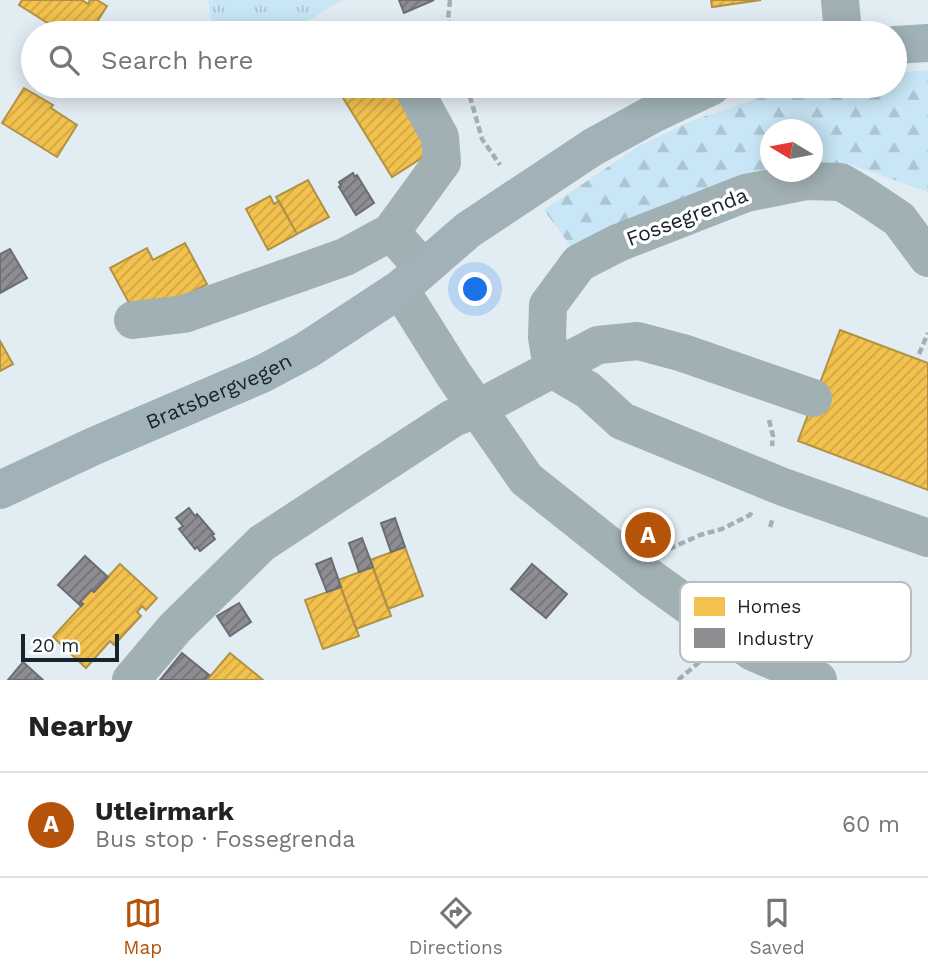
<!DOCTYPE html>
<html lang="en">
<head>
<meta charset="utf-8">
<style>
	:root { --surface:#fff; --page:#f2f2f2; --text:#222; --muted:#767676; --line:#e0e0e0; --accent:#b45309 }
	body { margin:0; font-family:"Work Sans",sans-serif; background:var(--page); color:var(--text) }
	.compass { position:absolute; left:760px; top:119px; width:63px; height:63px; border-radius:50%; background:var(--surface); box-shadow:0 4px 18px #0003; rotate:280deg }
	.scale { position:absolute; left:21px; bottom:18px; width:98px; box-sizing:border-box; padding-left:7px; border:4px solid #18242b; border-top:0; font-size:19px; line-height:24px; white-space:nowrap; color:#18242b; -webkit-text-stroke:5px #fff; paint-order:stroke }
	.you { position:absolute; left:476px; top:290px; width:24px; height:24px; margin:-18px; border:5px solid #fff; border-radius:50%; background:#1a73e8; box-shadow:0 0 0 10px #1a73e833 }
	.badge { display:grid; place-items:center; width:46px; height:46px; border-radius:50%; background:var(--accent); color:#fff; font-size:23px; font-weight:700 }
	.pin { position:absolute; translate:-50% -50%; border:4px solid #fff; box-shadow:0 2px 7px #0006 }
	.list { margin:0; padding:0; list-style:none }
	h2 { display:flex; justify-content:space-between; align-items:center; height:91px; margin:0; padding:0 28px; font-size:30px }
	h2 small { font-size:23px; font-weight:400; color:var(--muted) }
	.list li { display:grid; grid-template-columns:46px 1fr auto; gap:21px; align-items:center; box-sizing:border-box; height:105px; padding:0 28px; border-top:2px solid var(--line) }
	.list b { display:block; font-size:26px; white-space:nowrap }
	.list p { margin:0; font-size:23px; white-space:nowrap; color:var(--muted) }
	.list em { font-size:23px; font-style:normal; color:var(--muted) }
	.icon { flex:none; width:38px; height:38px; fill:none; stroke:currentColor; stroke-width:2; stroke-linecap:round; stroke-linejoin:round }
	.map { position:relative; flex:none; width:928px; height:680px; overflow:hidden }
	.search { position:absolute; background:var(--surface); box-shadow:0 4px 18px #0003; left:21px; right:21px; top:21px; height:77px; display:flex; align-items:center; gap:18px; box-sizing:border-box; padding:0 24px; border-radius:38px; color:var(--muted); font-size:26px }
	.sheet { height:196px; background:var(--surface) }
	nav { display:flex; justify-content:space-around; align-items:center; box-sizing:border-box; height:98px; border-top:2px solid var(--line); background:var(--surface); font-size:19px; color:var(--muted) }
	nav a { display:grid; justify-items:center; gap:4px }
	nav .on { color:var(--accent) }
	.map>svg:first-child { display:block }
	.grass { fill:url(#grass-tufts) }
	.forest { fill:url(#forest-firs) }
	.homes { fill:url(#homes-hatch); stroke:#b19244; stroke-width:2 }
	.industry { fill:url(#industry-hatch); stroke:#6a6e73; stroke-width:2 }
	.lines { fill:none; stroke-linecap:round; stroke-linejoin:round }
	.path { stroke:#a3b0b3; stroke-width:4.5; stroke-dasharray:7 3.5; stroke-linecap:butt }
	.minor { stroke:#a0b0b3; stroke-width:38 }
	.major { stroke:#a0b2b7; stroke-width:38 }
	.labels { text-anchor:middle; stroke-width:7; stroke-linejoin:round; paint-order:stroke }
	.street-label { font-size:21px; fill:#18242b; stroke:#fff }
	.key { fill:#fff; stroke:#babdbf; stroke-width:2 }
	.key-label { font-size:19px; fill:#18242b }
</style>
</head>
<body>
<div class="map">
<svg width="928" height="680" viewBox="0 0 928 680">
	<defs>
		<pattern id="grass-tufts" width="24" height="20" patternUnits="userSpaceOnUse" patternTransform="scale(1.75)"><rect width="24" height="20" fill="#c8e6f6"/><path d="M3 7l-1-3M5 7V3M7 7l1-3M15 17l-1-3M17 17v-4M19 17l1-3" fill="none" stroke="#abc5d3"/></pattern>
		<pattern id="forest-firs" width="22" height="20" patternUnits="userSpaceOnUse" patternTransform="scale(1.75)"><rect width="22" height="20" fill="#c8e6f6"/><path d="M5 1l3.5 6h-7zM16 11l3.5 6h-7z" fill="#abc5d3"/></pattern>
		<pattern id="homes-hatch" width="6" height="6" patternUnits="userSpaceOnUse" patternTransform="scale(1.75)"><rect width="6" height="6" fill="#f2c14e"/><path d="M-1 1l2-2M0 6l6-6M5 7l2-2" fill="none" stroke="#cfa644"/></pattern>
		<pattern id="industry-hatch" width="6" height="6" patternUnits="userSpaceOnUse" patternTransform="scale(1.75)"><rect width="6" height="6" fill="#8d8d92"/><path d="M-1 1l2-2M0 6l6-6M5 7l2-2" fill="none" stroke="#727377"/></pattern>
	</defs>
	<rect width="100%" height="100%" fill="#e2edf3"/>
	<path class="grass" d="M208 0H343L287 33H214Z"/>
	<path class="forest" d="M928 70V192L846 163 813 171V130H771V172L575 252 544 210 639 146 691 121 794 86H895V73Z"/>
	<path class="homes" d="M22 0H82L88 4 90 0H97L107 6 90 33H61L56 30 57 29 19 5Z
		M711 0H761L712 7Z
		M340 86H396L436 149 392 177 337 88Z
		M24 88 53 105 51 108 77 125 57 157 2 123Z
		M308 180 329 217 297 234 276 197Z
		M270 196 274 204 279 201 297 234 268 250 246 209Z
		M185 243 207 284 160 310 135 314 110 268 147 248 153 260Z
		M840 330 928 363V490L798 441Z
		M0 341 13 364 0 371Z
		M405 547 423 596 388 609 370 560Z
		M120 564 157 598 146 610 142 606 137 612 141 616 114 645 110 641 86 668 53 637 83 604 80 602 91 590 94 592Z
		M373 567 391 616 356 629 338 580Z
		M341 587 359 636 323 649 305 600Z
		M230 653 263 680H207Z"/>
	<path class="industry" d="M399 0H434L404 13Z
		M353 173 355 177 357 175 374 203 356 215 339 187 341 186 339 182Z
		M10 249 27 278 0 293V254Z
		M189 508 195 516 197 514 214 534 212 535 215 539 200 551 197 547 195 549 179 529 183 526 176 518Z
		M395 518 405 547 391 552 381 523Z
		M362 538 373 567 359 572 349 543Z
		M85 556 108 577 94 592 91 590 80 602 83 604 81 606 58 585Z
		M331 558 341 587 327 592 316 564Z
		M532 564 567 594 546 618 511 589Z
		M239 603 251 622 230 636 217 616Z
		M182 653 209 675 205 680H160Z
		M23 662 43 680H8Z"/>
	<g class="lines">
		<path class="path" d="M450 0 448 19 452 33
			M467 86 482 139 500 165
			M919 354 928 333
			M769 420 773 436 772 446
			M770 527 773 518
			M669 549 700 535 722 529 750 515 752 511
			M678 680 704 658"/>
		<path class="minor" d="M840 0 843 33
			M391 232 442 162 440 137 412 86
			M928 258 899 219 863 195 841 182 806 181 746 193 618 243 579 263 548 305 547 337 552 369 588 390 622 421 783 487 928 538
			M400 289 454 375 526 479 649 577 753 652 818 680
			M133 320 184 314 345 257 391 232 423 268
			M131 680 175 628 262 543 453 418 477 409 598 345 638 341 683 353 813 398"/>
		<g class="major">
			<path d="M895 45 928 43"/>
			<path id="s1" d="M0 490 94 446 262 374 307 350 400 289 468 230 593 147 653 114 712 86"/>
		</g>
	</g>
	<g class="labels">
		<g class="street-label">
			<text transform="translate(687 217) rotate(-21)" y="7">Fossegrenda</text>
			<text dy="7" stroke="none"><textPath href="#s1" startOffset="240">Bratsbergvegen</textPath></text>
		</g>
	</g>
	<rect x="680" y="582" width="231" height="80" rx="10" class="key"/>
	<rect x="694" y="597" width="31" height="19" fill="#f2c14e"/>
	<rect x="694" y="628" width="31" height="20" fill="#8d8d92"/>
	<g class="key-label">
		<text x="737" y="613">Homes</text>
		<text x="737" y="645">Industry</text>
	</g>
</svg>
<svg class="compass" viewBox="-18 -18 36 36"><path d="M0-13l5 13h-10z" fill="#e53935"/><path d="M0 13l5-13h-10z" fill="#767676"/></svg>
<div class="scale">20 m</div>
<div class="you"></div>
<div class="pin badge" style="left:648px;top:535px">A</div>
<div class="search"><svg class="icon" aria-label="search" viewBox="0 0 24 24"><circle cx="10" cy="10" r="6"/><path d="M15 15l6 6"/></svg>Search here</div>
</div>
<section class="sheet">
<h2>Nearby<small></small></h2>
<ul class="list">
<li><span class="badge">A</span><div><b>Utleirmark</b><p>Bus stop · Fossegrenda</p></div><em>60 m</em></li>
</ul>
</section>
<nav>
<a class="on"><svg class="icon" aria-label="map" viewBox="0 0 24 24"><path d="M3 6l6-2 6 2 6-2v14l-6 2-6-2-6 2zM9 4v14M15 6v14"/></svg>Map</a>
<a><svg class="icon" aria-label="directions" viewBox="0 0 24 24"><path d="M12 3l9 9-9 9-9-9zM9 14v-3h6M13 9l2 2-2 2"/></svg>Directions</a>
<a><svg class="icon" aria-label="saved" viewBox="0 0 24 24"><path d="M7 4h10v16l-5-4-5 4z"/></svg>Saved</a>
</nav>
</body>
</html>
